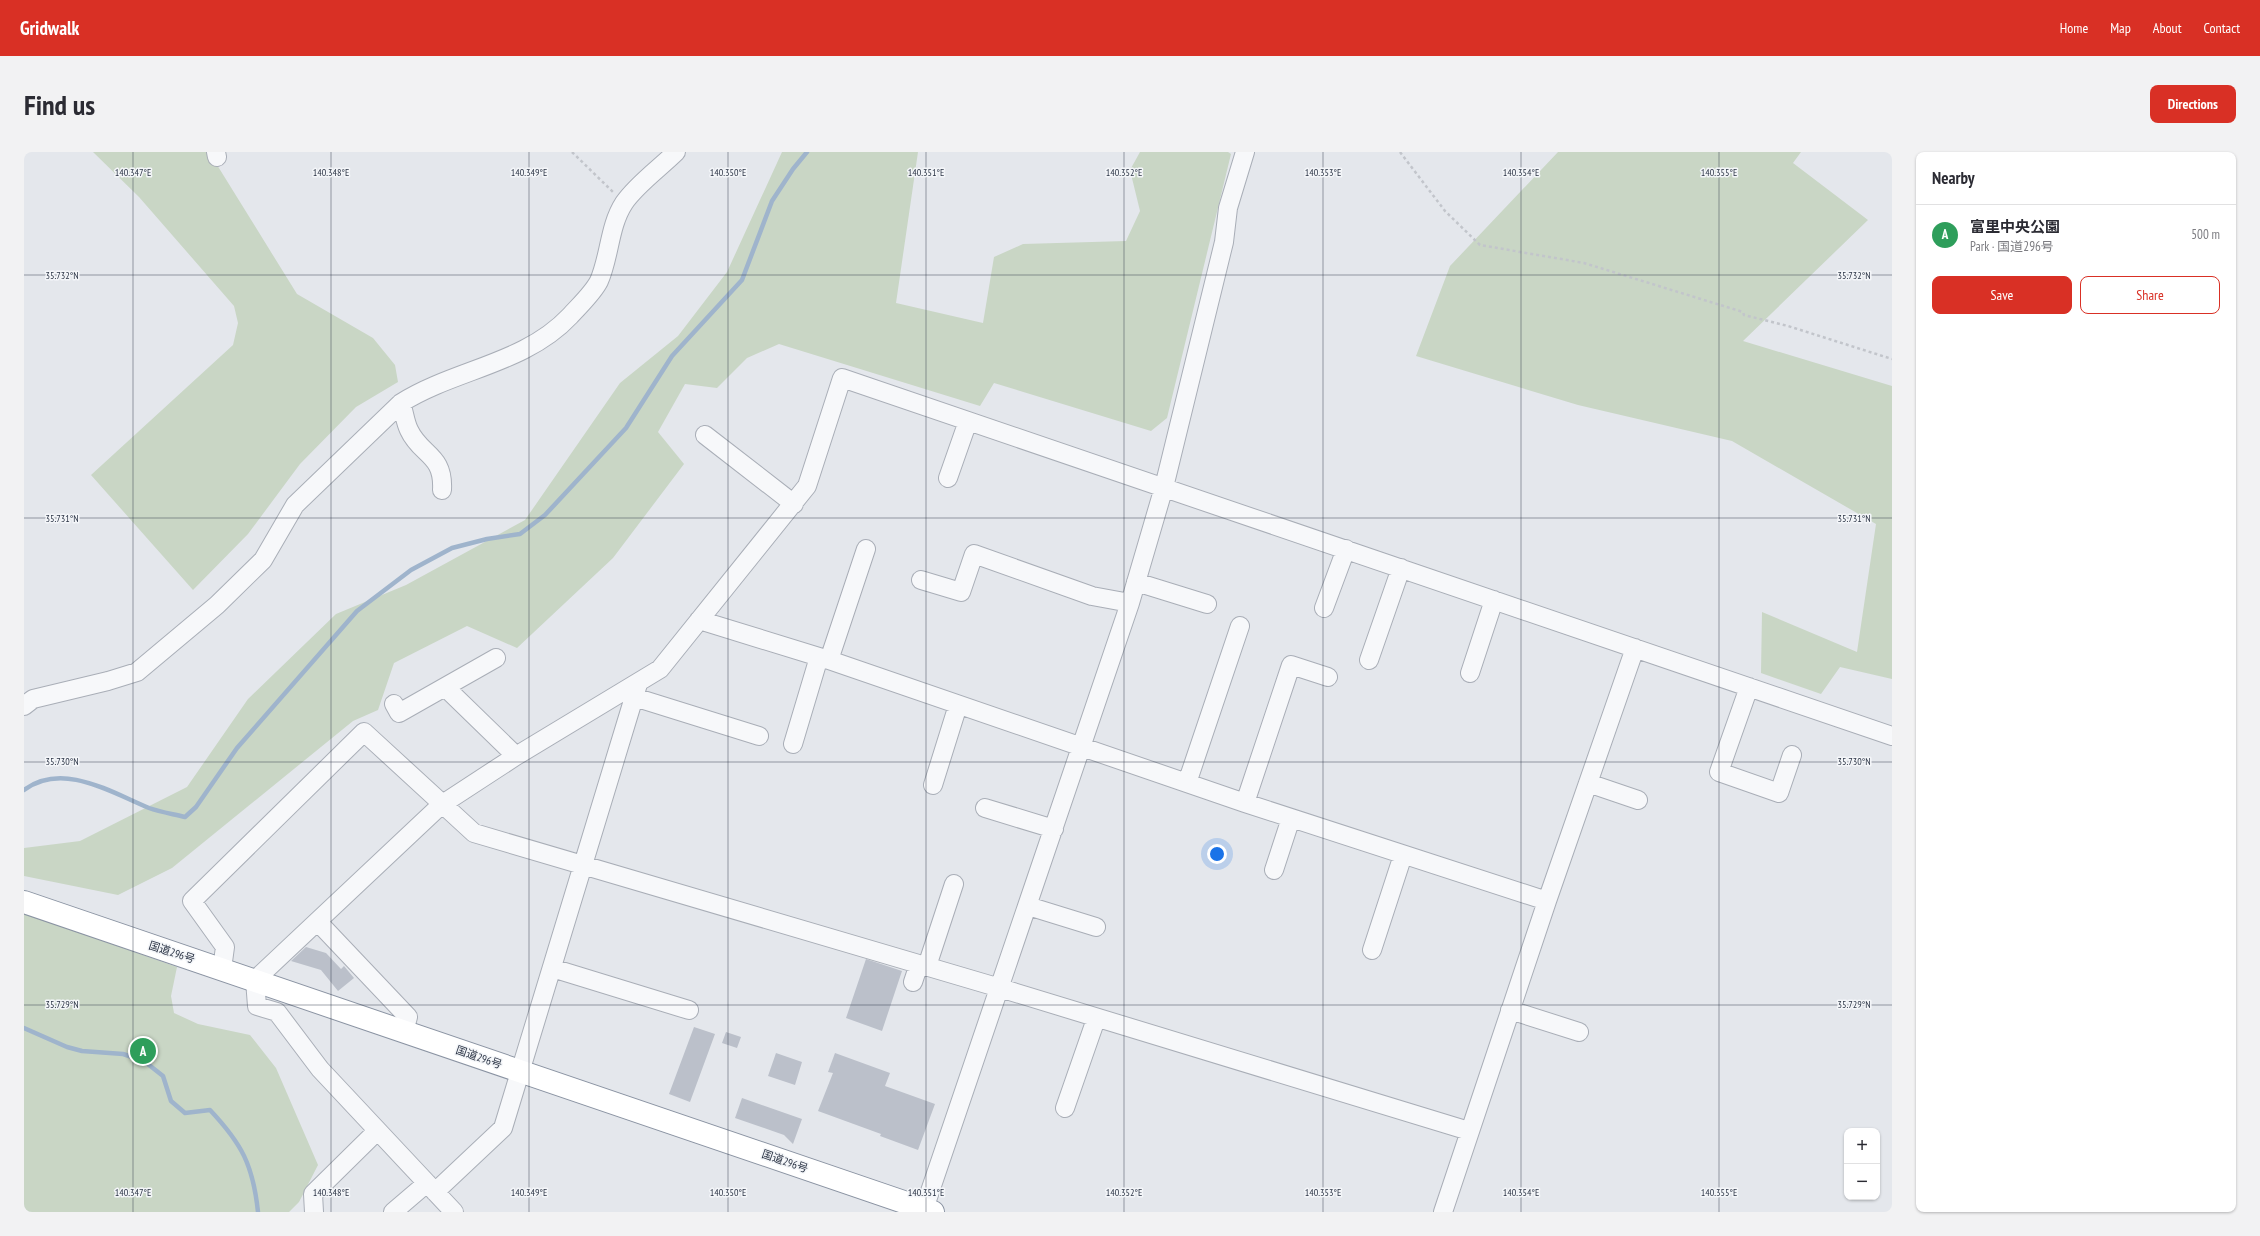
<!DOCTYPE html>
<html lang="en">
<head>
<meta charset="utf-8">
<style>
	:root { --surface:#fff; --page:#f2f2f3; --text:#2b2b33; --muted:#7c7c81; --line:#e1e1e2; --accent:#d93025 }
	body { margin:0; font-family:"PT Sans Narrow","Noto Sans JP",sans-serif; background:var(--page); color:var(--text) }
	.controls { position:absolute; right:12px; bottom:12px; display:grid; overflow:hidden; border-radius:8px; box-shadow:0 1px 3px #0004 }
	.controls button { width:36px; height:36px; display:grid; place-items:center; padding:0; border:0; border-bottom:1px solid var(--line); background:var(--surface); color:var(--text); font:20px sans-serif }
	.you { position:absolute; left:1193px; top:702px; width:14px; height:14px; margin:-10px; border:3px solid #fff; border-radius:50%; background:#1a73e8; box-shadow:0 0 0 6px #1a73e833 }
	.badge { display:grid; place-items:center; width:26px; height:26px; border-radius:50%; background:var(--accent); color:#fff; font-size:13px; font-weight:700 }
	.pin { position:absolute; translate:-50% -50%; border:2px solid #fff; box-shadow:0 1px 4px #0006 }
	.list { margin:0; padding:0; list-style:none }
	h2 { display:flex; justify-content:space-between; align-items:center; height:52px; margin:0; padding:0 16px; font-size:17px }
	h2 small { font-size:13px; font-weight:400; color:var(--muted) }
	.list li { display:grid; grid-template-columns:26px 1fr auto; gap:12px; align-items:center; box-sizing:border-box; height:60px; padding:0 16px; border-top:1px solid var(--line) }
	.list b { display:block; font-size:15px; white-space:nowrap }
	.list p { margin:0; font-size:13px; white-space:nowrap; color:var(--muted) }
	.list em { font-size:13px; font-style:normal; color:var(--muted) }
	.actions { display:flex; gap:8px; padding:12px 16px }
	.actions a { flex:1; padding:9px 0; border:1px solid var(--accent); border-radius:8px; text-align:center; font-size:14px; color:var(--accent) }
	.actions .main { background:var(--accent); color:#fff }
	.map { position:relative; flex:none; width:1868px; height:1060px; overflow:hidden; border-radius:8px }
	header { display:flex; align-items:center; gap:24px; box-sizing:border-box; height:56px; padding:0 20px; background:var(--accent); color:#fff }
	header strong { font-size:19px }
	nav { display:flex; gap:22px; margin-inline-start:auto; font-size:14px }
	.intro { display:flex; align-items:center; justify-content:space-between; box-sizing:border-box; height:96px; padding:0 24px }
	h1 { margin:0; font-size:28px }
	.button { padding:10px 18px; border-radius:8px; background:var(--accent); color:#fff; font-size:14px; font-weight:700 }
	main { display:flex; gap:24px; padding:0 24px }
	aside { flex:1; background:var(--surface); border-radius:8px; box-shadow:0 1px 3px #0004 }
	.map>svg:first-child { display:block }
	.green { fill:#c9d6c5 }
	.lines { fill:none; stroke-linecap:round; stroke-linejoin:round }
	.stream { stroke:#9fb4cc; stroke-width:4.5 }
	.building { fill:#bbc0ca }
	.minor-casing { stroke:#a9aeb7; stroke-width:20 }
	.highway-casing { stroke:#8b94a3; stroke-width:24 }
	.path { stroke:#c2c5cb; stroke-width:2.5; stroke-dasharray:3 3; stroke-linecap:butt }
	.minor { stroke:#f7f8fa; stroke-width:18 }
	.highway { stroke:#fff; stroke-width:22 }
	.ticks { fill:none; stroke:#2b3445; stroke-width:1; stroke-opacity:0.45 }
	.labels { text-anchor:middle; stroke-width:3; stroke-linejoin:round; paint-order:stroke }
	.street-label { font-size:11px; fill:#2b3445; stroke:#f4f6f9 }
	.ticks-label { font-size:10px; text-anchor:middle; fill:#2b3445; stroke:#f4f6f9; stroke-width:3; stroke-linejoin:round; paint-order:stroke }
</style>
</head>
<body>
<header>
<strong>Gridwalk</strong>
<nav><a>Home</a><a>Map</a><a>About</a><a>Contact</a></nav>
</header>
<div class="intro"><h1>Find us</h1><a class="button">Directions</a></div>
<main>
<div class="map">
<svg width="1868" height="1060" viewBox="0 0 1868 1060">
	<rect width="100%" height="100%" fill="#e4e7ec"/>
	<path class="green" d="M69 0H185L273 142 349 186 371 213 374 230 332 255 276 312 224 382 169 438 67 323 209 193 214 171 210 154 115 45Z
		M758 0H894L872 151 959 171 970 105 999 92 1102 89 1116 59 1106 18 1116 0H1204L1207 2 1143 266 1127 279 970 231 956 254 755 192 723 206 693 236 661 232 634 280 660 312 589 406 493 496 443 474 370 511 354 558 329 569 148 716 94 743 0 724V696L56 689 163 635 224 547 312 462 382 433 501 368 596 231 654 184 703 120Z
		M1534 0H1777L1769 11 1844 68 1719 189 1868 234V527L1816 515 1797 542 1737 521 1738 460 1833 500 1852 372 1708 289 1554 253 1392 204 1426 114Z
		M0 761 153 815 147 844 150 861 174 872 226 883 252 916 294 1013 275 1050 265 1060H0Z"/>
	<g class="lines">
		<path class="stream" d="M0 638C39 609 88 641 125 656 136 660 149 662 161 665L172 655 213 596 333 459 387 418 428 396 463 387 496 382 521 363 602 276 648 204 718 128 748 49 769 17 783 0
			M0 876 43 895 58 899 99 902 120 909 139 924 147 949 161 961 186 958C218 992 229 1013 234 1060"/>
	</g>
	<path class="building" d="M282 795 302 801 317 817 320 814 330 826 314 839 297 818 267 809Z
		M842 807 878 819 858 879 822 866Z
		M670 875 691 882 666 950 645 942Z
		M702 880 717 885 713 896 698 891Z
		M752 901 778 910 771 933 744 924Z
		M811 901 866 921 861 934 911 952 894 998 856 984 857 982 794 959 809 921 804 920Z
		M718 946 778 967 769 992 760 983 711 966Z"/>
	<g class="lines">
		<g class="minor-casing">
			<path id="minor" d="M192 0 193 5
				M377 251C380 259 381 270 385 278 397 304 420 302 418 338
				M681 283 770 352
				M924 326 944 269
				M897 428 937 440 950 402 1068 444 1106 451
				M1112 430 1183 452
				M1300 456 1322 397
				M675 468 805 508 1221 651 1523 749
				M805 508 842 397
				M1345 508 1377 416
				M1446 521 1470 448
				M421 535 492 604
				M1725 535 1695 620 1755 641 1768 603
				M610 545 735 584
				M370 552 375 561 472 506
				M0 554 9 547 84 529 113 520 193 453 239 408 271 353 377 251C431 217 501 212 546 164 555 154 569 141 575 129 586 104 585 74 600 51 612 33 637 15 652 0
				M769 592 795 505
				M1163 631 1216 474
				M1564 631 1614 648
				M909 633 934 553
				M1221 651 1267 513 1304 525
				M961 656 1030 677
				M1250 718 1267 666
				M1004 754 1072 775
				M294 770 384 865 380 880
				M1348 798 1379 703
				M903 814 930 732
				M528 816 665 858
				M198 817 201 795 168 749 340 580 450 681 976 836 1445 979
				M889 830 895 812
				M1486 858 1555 880
				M1041 956 1072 867
				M411 1040 479 976 614 532
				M290 1060 289 1042 353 979
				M369 1060 403 1031
				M430 1060 296 917 253 860 233 854 231 828 417 653 492 604 636 517 783 334 818 226 1868 584
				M899 1060 1106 451 1140 335 1200 90 1204 56 1221 0
				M1419 1060 1523 749 1611 496"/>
		</g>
		<g class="highway-casing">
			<path id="highway" d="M0 750 909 1060"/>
		</g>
		<path class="path" d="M548 0 589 40
			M1376 0 1421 59 1456 93 1560 111 1719 160 1720 163 1764 174 1868 207"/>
		<use href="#minor" class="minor"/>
		<use href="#highway" class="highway"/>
	</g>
	<path class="ticks" d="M109 0V1060M307 0V1060M505 0V1060M704 0V1060M902 0V1060M1100 0V1060M1299 0V1060M1497 0V1060M1695 0V1060M0 123H1868M0 366H1868M0 610H1868M0 853H1868"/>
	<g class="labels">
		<g class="street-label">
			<text transform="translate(148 800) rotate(18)" y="4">国道296号</text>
			<text transform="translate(455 905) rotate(19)" y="4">国道296号</text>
			<text transform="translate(761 1009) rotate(19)" y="4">国道296号</text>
		</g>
	</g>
	<g class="ticks-label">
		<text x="109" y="24">140.347°E</text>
		<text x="307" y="24">140.348°E</text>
		<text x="505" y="24">140.349°E</text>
		<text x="704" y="24">140.350°E</text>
		<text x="902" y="24">140.351°E</text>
		<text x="1100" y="24">140.352°E</text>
		<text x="1299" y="24">140.353°E</text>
		<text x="1497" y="24">140.354°E</text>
		<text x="1695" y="24">140.355°E</text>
		<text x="38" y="127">35.732°N</text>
		<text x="1830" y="127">35.732°N</text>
		<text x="38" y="370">35.731°N</text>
		<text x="1830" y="370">35.731°N</text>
		<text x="38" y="613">35.730°N</text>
		<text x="1830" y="613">35.730°N</text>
		<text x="38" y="856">35.729°N</text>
		<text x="1830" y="856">35.729°N</text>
		<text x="109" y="1044">140.347°E</text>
		<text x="307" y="1044">140.348°E</text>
		<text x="505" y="1044">140.349°E</text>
		<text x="704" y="1044">140.350°E</text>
		<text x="902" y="1044">140.351°E</text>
		<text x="1100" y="1044">140.352°E</text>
		<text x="1299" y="1044">140.353°E</text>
		<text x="1497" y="1044">140.354°E</text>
		<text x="1695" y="1044">140.355°E</text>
	</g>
</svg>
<div class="controls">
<button>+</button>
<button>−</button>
</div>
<div class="you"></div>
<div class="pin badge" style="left:119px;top:899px;background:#2e9e5b">A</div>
</div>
<aside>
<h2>Nearby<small></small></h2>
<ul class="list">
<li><span class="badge" style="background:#2e9e5b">A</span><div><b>富里中央公園</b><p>Park · 国道296号</p></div><em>500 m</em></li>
</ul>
<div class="actions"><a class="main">Save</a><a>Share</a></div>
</aside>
</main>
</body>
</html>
